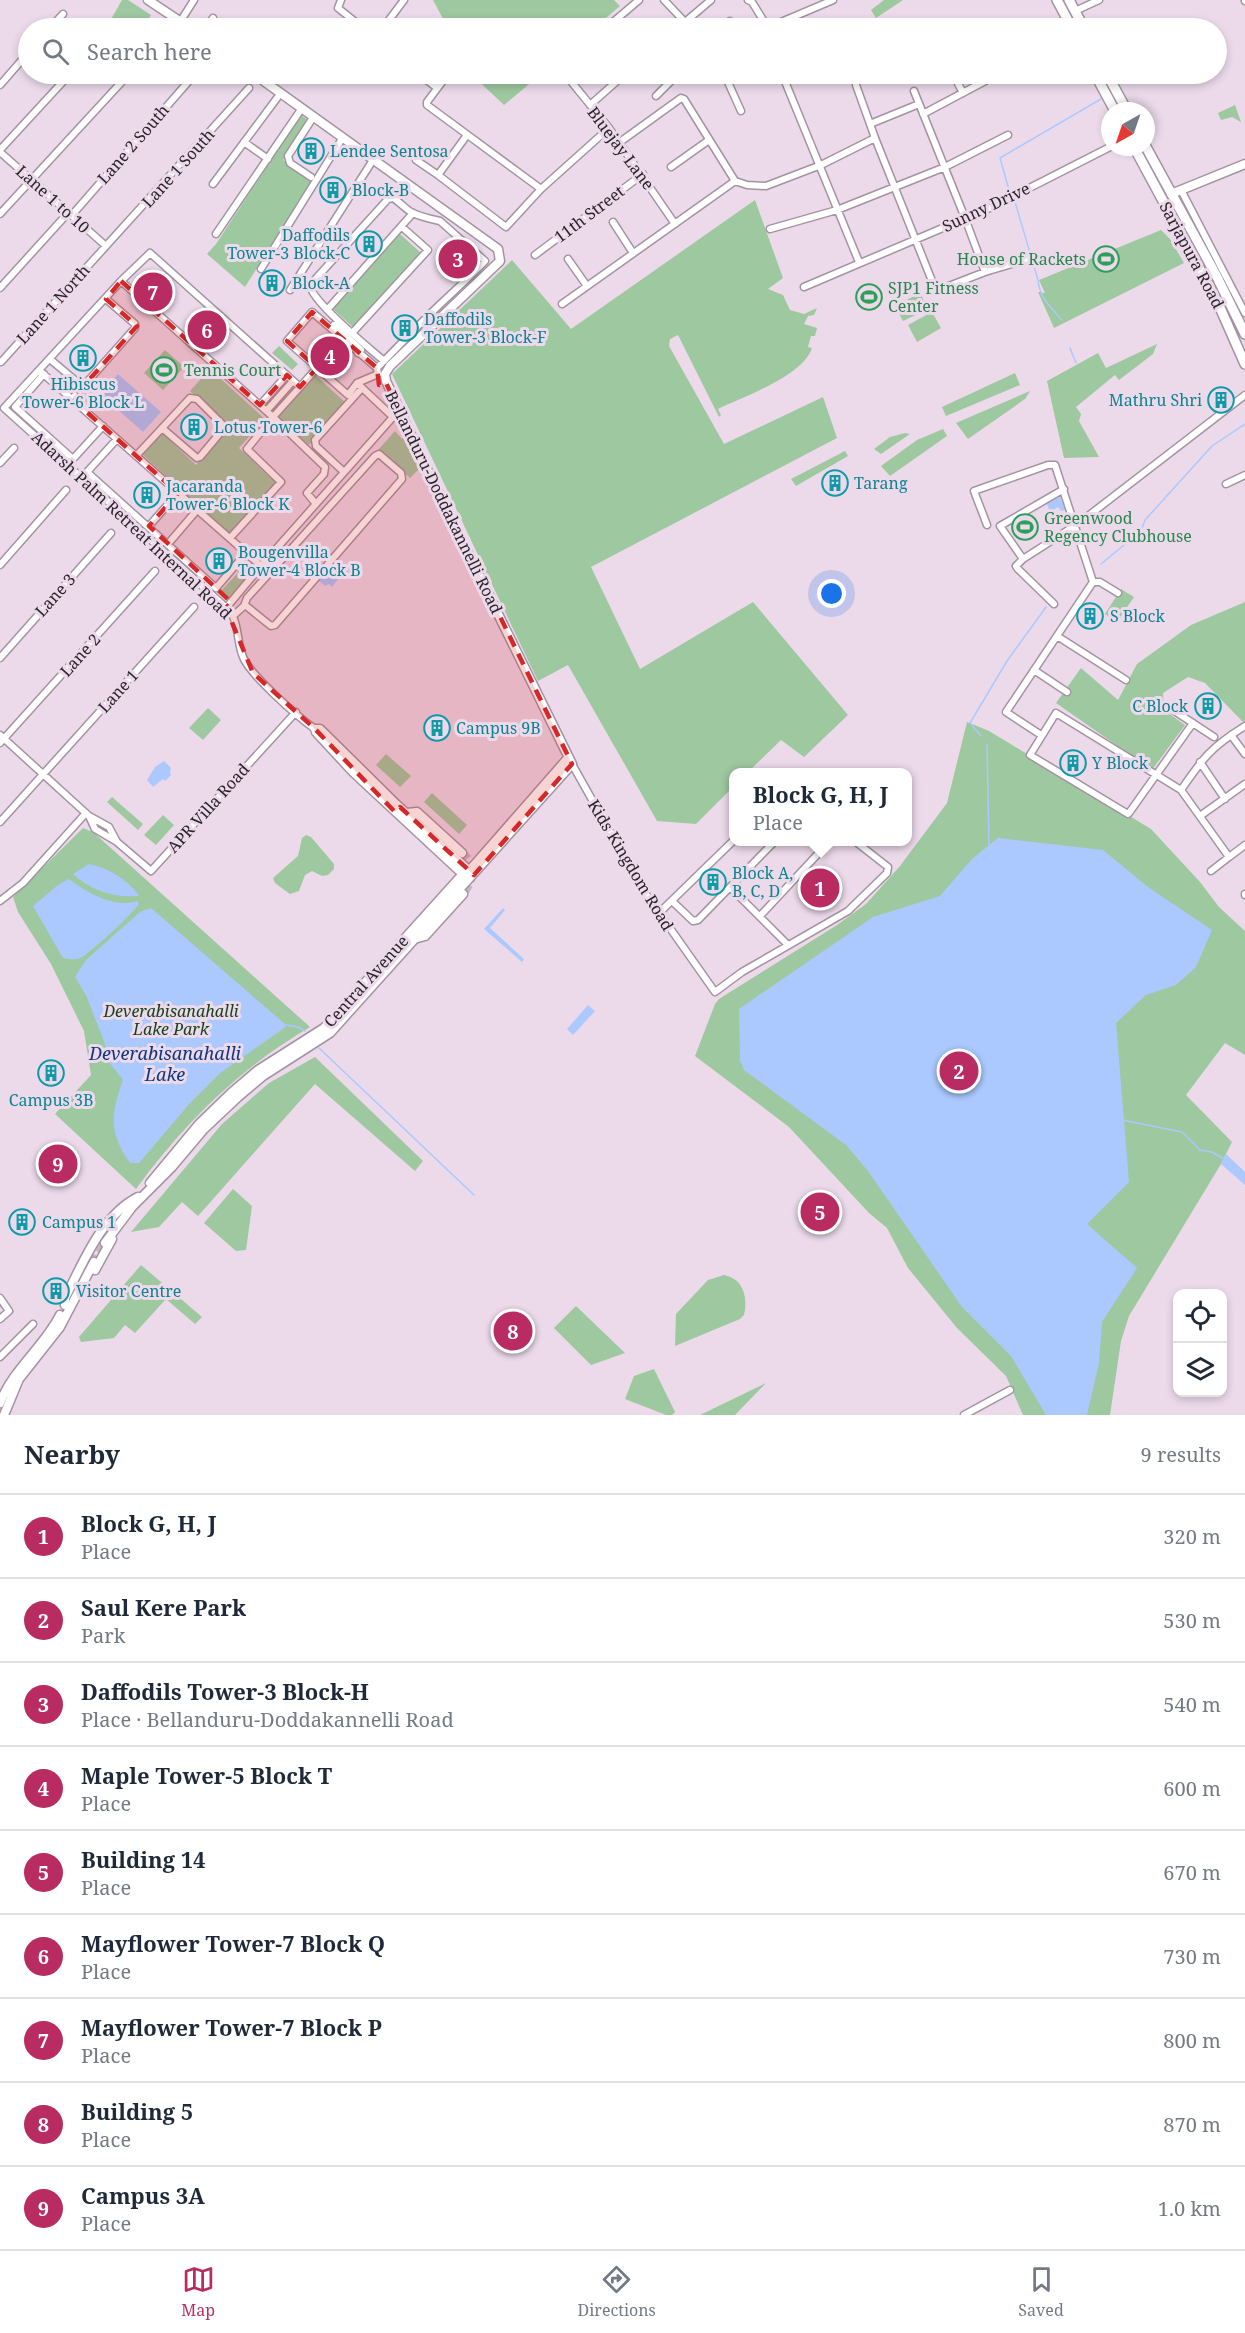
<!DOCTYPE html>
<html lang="en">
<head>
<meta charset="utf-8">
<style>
	:root { --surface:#fff; --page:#f6f6f7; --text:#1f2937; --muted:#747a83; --line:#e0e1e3; --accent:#b82c62 }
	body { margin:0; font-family:"Noto Serif",serif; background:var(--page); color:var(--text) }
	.controls { position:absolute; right:18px; bottom:18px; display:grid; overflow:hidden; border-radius:12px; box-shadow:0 3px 9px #0003 }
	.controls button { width:54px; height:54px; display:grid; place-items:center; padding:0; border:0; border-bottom:2px solid var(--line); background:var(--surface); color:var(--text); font:30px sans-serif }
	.compass { position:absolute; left:1101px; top:102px; width:54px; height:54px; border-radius:50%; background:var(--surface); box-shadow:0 3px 9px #0003; rotate:220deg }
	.you { position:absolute; left:832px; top:594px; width:21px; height:21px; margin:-15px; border:4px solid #fff; border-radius:50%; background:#1a73e8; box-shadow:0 0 0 9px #1a73e833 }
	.badge { display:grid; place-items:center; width:39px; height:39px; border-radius:50%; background:var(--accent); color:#fff; font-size:20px; font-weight:700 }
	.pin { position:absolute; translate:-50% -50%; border:3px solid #fff; box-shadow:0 2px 6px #0006 }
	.popup { position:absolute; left:729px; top:768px; width:183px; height:78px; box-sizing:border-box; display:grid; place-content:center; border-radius:12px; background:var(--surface); filter:drop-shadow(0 2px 4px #0005); font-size:20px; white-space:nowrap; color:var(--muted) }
	.popup b { font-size:22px; color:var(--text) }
	.popup::after { content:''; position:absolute; left:50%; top:100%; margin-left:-12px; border:12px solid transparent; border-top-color:var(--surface) }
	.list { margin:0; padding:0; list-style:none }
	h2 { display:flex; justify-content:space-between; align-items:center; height:78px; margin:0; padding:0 24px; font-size:26px }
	h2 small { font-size:20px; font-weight:400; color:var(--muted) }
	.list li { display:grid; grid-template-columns:39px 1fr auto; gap:18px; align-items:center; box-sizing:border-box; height:84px; padding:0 24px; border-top:2px solid var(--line) }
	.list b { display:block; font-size:22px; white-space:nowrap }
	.list p { margin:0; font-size:20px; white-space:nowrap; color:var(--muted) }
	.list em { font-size:20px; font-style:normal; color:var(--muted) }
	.icon { flex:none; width:33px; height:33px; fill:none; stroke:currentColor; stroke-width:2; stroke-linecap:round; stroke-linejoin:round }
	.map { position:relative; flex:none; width:1245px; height:1415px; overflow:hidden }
	.search { position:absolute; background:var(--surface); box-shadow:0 3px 9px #0003; left:18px; right:18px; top:18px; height:66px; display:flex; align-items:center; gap:15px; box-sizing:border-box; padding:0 21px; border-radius:33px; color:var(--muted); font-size:22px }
	.sheet { height:834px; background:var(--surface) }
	nav { display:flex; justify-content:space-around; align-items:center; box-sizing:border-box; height:84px; border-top:2px solid var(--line); background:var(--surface); font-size:16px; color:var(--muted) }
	nav a { display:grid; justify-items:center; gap:3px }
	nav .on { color:var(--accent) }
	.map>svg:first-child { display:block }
	.green { fill:#9ec8a0 }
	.water { fill:#abc9fe; fill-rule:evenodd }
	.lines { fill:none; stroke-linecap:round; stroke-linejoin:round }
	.stream { stroke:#abc9fe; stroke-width:1.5 }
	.secondary-tunnel { stroke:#c5b6c4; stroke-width:8; stroke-dasharray:8 4; stroke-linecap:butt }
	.street-casing { stroke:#a493a2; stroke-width:9 }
	.secondary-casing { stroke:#a493a2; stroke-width:11 }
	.primary-casing { stroke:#a493a2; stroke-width:12 }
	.street { stroke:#fff; stroke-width:6 }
	.secondary { stroke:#fff; stroke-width:8 }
	.primary { stroke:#fff; stroke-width:9 }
	.marked { fill:#d62828; fill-opacity:0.2; stroke:#d62828; stroke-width:4.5; stroke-dasharray:12 8; stroke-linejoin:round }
	.labels { text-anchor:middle; stroke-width:6; stroke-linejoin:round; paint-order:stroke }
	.street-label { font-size:16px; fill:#2a242a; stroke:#ecdaeb }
	.culture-label { font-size:16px; fill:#0d838f; stroke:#ecdaeb; text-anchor:start }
	.leisure-label { font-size:16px; fill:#27864d; stroke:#ecdaeb; text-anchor:start }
	.park-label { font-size:16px; font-style:italic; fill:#15401a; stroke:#ecdaeb }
	.water-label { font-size:18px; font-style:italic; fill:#0f3780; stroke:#ecdaeb }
</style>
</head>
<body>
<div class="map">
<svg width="1245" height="1415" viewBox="0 0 1245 1415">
	<rect width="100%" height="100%" fill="#ecdaeb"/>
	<path class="green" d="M122 0H128L151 15 144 28H106Z
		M433 0H614L620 6 594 28H448Z
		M884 0H903L876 18 871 10Z
		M471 74H541L504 105Z
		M1235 105 1241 122 1232 117 1221 120 1218 113Z
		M301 115 309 121 283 160 312 181 245 287 207 254 216 244Z
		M755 200 783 278 768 289 783 295 790 310 804 314 817 308 814 315 808 316 804 324 817 328 815 336H811L808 347 812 348C803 376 743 397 718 409L721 415 719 417 678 335 670 339 669 346 724 444 823 397 837 438 591 567 640 669 753 602 848 715 804 757 781 740 748 772H733V787L696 824 657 821 568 665 538 681 392 374 512 260 571 329Z
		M1161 230 1170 239 1184 263 1054 328 1038 292 1045 293 1039 280Z
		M400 234 421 253 354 328 333 309Z
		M920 293 928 309 903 321 895 306Z
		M932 312 941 328 917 342 908 325Z
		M1157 344 1153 354 1119 380 1115 375 1076 407 1081 414 1079 421 1099 457 1064 458 1047 381 1098 353 1106 368Z
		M279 346 298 364 292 370 272 353Z
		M165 350 184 367 163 390 144 373Z
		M210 369 265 419 239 448 276 483 229 534 142 454 162 433 196 465 230 428 190 391Z
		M1015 373 1020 385 946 416 942 407Z
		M315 375 346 403 309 445 278 417Z
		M1030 391 1025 399 968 439 956 423Z
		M943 429 947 436 890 476 881 466 917 440Z
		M395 431 402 439 406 435 420 468 410 478 386 457 401 441 386 457 378 450Z
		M905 433 910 434 881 454 874 449 890 437Z
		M845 451 848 456 796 486 791 479Z
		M247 563 254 569 229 598 221 591Z
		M1121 589 1134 597 1117 622 1105 614Z
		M1245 602V721L1243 722 1205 683 1188 677 1163 693 1164 710 1185 725 1152 770 1056 703 1081 668 1118 700 1137 664 1191 625Z
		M208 708 221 720 203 740 189 728Z
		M967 722 989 731 1151 829 1200 882 1219 907 1245 931V1055L1225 1043 1186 1095 1232 1142 1221 1164 1129 1316 1121 1341 1110 1415H1023L1006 1376 957 1328 908 1268 887 1228 869 1213 789 1127 695 1056 715 1004 719 999 837 925 866 904 900 866 947 803Z
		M386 754 411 776 400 787 376 765Z
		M432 793 467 825 459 834 424 802Z
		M112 797 143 824 138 830 107 802Z
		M163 815 174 825 156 845 144 835Z
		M83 828 93 832 310 1027C240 1068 184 1123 136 1189L55 1114 91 1075 84 1031 51 964 18 912 13 897Z
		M306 835 311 837 334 864V869L328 875 322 876 312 871 305 875 299 891 290 894 275 883 273 878 298 856 302 838Z
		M315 1057 423 1161 415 1171 315 1084 198 1216 182 1202 159 1227 131 1232 222 1124 269 1083Z
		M233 1189 252 1206 246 1250 236 1251 204 1223Z
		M141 1265 202 1317 195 1324 166 1299 135 1333 125 1325 114 1338 81 1342 79 1337Z
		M724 1275C744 1279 748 1298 744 1315L740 1319 675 1346 676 1314 708 1280Z
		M576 1306 625 1353 591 1365 554 1328Z
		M654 1369 675 1412 672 1415H666L625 1399 634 1376Z
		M766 1383 735 1415H700Z"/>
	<path class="water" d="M118 374 161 412 143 432 100 394Z
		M1060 497 1065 510 1061 511 1058 507 1050 512 1047 504Z
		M330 568 337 574 336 577 338 579 332 587 329 584 325 586 318 580Z
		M164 761 171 768 170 773 171 775 165 781 163 779 153 787 147 780 155 767Z
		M998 838 1103 850 1148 887 1212 930 1196 967 1176 985 1146 995 1116 1023 1129 1182 1087 1224 1137 1268 1102 1322 1099 1363 1087 1415H1046L1011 1356 962 1307 868 1171 846 1145 744 1070 740 1060 739 1009 873 917 940 896 972 859Z
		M89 864C108 868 128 879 139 896 114 898 91 891 73 874Z
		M69 879C86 892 115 909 137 901L139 904C132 914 89 955 78 959 73 960 68 959 63 958L33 906 58 885Z
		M151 908 286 1025 284 1028 219 1074 191 1102 139 1163H130C108 1132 111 1114 123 1080L109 1062 104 1041 86 995 75 977 86 960 140 912ZM162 1004 167 1005 171 1010 170 1016 167 1019 159 1018 156 1013 157 1008Z
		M503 908 505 910 490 928 524 959 522 962 484 929Z
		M588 1005 595 1011 573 1035 567 1029Z
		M1226 1154 1245 1172V1185L1221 1164Z"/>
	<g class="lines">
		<path class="stream" d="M1009 190 1000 158 1101 99
			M1015 202 1038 280C1040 299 1050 306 1062 320
			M1070 348 1076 363
			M1101 564 1141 531 1145 520 1212 446 1245 424
			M981 736 970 723 1007 661 1046 607
			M987 744 989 845
			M286 1025 298 1027 305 1031
			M319 1048 474 1195
			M1122 1120 1182 1132 1200 1150 1212 1152 1224 1159"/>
		<path class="secondary-tunnel" d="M462 853C477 863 474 881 463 894
			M90 1261 101 1241"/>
		<g class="street-casing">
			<path id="street" d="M341 0 338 8 363 28
				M664 0 685 22
				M748 0 752 2 768 28
				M1245 0V1
				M1075 11 1099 0
				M180 22 194 0
				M50 28 63 14
				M206 28 213 18
				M383 28 404 0
				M606 28 639 0
				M678 28 711 0
				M722 28 730 21
				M767 28 833 0
				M419 74 437 88
				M448 74 427 102V105L541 189
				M565 74 609 128 675 224
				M736 74 727 80 741 111
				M782 74 859 262
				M953 74 963 93
				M0 85 28 53
				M856 85 870 124
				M914 91 965 218 985 272
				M656 96 678 74
				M590 105 625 74
				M923 114 987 80
				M467 135 438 175 506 227 541 189 609 128
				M875 138 936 291 985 272 1028 259
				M244 142 268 159
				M620 142 681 98 684 99 735 181 747 185 766 186 821 165 875 138 870 124 919 104
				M0 150 70 74
				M0 152 106 246
				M416 160 438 175
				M671 167 709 140
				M311 177 290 163 288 156 314 116
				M213 184 280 94
				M1181 190 1245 313
				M0 214 129 74
				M72 215 195 74
				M613 222 633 253
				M770 229 837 210 945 167 1008 135
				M216 234 302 108
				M535 255 643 174
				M568 259 587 286
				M261 269 343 137
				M121 281 273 417 247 449 281 482 230 538
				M804 287 992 207 1110 147
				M0 288 68 213
				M290 290 373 160
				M562 304 735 181
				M327 310 413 213
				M334 325 361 350 358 353
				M353 332 428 250 402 227
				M51 360 83 387
				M1 362 249 88
				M377 368 312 312 287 341 348 395 357 383 378 374 377 368C394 351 410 334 427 317 446 298 466 281 485 261L440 221C431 219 421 217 413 213 406 210 400 202 393 198L388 199 310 285C311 301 369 348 384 361
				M40 371 261 566
				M44 374 15 407 73 459 103 426
				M300 387 317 368
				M72 399 135 328V324L106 299
				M260 405 287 375
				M269 408 293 381
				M117 439 87 472 216 588 246 553
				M136 456 190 398 197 399 225 427 200 457 197 458 162 428
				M0 463 14 448
				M344 472 316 446 315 440 362 388
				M1226 484 1245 475
				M1064 489 1000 526 1023 559 1076 525
				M1079 523 1245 395
				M987 525 974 491 1048 465H1055L1093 582 1006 712 1041 735
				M149 526 178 493
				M168 544 197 510
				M1023 559 1016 566 1018 569 1054 604
				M0 565 66 490
				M1093 582H1100L1118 593
				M226 608 261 566 393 417 357 383
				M233 616 245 605 271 626 275 625 402 479 401 473 379 454 375 456 247 598 244 606
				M1057 636 1126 680
				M0 658 111 533
				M1034 670 1067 692
				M1170 708 1214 737
				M1193 723 1129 813 1128 814 1030 755 1056 713 1181 790 1229 857 1245 845
				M315 729C298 717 250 675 243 657 237 643 239 626 231 612L4 408 121 281 150 253 300 387 273 417 325 467 324 474 307 493 316 504
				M0 735 89 816 109 827 117 842 95 829 89 816
				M1231 735 1245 754
				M0 743 155 571
				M1200 762 1225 799
				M572 764 641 887 715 992 742 972 848 911 887 873 888 867 856 842
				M1181 790C1203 758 1211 747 1245 726
				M1200 816 1245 784
				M0 822 194 607
				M117 842 151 871 296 712
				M1211 871 1229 857
				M730 887 788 945
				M1245 894V895
				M0 901 23 883 86 813
				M672 901 693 921 698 920 774 842
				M658 914 733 841
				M760 916 829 842
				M0 1298 9 1311 0 1319
				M0 1357 33 1324
				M964 1415 1010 1390"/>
		</g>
		<g class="secondary-casing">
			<path id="secondary" d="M148 0 190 28
				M1171 194 1245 164
				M315 729H320L396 804 473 874
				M316 732 353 772 466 877
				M407 813 417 812 462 853
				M414 939 425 936 463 894
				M150 1183 199 1124 231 1093 258 1070 324 1028 463 874 469 871 568 758
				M105 1243 132 1207 172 1167 204 1129 238 1097 263 1076 330 1033 572 764 433 482 386 381 385 374 390 366 500 261 498 249 254 74
				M95 1270 112 1239
				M65 1305V1298C83 1263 101 1216 138 1197
				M0 1403C13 1369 44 1347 60 1315
				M4 1415 19 1379 60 1327 94 1262"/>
		</g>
		<g class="primary-casing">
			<path id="primary" d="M1057 0 1072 28
				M1069 0 1084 28
				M1095 74 1115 111
				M1107 74 1127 111
				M1134 147 1218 303 1245 364
				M1146 147 1216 275 1245 334"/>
		</g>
		<use href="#street" class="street"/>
		<use href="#secondary" class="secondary"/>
		<use href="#primary" class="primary"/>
	</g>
	<path class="marked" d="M121 281 260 405 287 375 300 387 317 368 287 341 312 312 377 368 379 385 386 383 572 764 474 875 400 807 395 812 315 729 253 673 226 608 231 602 149 526 178 493 72 399 137 326 106 299Z"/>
	<defs>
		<g id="building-ring" transform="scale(1.35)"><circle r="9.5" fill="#ecdaeb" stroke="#0f9aa8" stroke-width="1.5"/><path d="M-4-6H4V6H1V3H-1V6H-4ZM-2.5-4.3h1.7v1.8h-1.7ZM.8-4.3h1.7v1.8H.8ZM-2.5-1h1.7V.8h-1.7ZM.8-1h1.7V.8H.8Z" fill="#0f9aa8"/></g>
		<g id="stadium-ring" transform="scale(1.35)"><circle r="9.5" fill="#ecdaeb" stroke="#2e9e5b" stroke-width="1.5"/><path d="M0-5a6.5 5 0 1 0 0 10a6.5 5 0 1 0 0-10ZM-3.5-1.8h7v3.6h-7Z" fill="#2e9e5b"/></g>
	</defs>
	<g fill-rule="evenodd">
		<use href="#building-ring" x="311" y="151"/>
		<use href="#building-ring" x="333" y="190"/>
		<use href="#building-ring" x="369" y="244"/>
		<use href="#stadium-ring" x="1106" y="259"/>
		<use href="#building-ring" x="272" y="283"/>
		<use href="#stadium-ring" x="869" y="297"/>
		<use href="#building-ring" x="405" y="328"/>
		<use href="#building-ring" x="83" y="358"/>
		<use href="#stadium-ring" x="164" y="370"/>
		<use href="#building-ring" x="1221" y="400"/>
		<use href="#building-ring" x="194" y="427"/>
		<use href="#building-ring" x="835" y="483"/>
		<use href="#building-ring" x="147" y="495"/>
		<use href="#stadium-ring" x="1025" y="527"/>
		<use href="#building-ring" x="219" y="561"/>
		<use href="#building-ring" x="1090" y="616"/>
		<use href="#building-ring" x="1208" y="706"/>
		<use href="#building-ring" x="437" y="728"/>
		<use href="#building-ring" x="1073" y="763"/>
		<use href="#building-ring" x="713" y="882"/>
		<use href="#building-ring" x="51" y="1073"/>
		<use href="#building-ring" x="22" y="1222"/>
		<use href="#building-ring" x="56" y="1291"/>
	</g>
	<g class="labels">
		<g class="street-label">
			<text transform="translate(133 144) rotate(-49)" y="6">Lane 2 South</text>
			<text transform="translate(621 148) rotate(53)" y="6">Bluejay Lane</text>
			<text transform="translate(178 168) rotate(-48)" y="6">Lane 1 South</text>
			<text transform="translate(53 199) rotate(42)" y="6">Lane 1 to 10</text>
			<text transform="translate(986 207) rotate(-25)" y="6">Sunny Drive</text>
			<text transform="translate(589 214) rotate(-37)" y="6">11th Street</text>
			<text transform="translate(1192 255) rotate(62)" y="6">Sarjapura Road</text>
			<text transform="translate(53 304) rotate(-48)" y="6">Lane 1 North</text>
			<text transform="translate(444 502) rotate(64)" y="6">Bellanduru-Doddakannelli Road</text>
			<text transform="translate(132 525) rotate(43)" y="6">Adarsh Palm Retreat Internal Road</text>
			<text transform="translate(55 595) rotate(-48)" y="6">Lane 3</text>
			<text transform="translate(80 655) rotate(-48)" y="6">Lane 2</text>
			<text transform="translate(118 691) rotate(-48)" y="6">Lane 1</text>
			<text transform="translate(208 808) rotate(-48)" y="6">APR Villa Road</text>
			<text transform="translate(631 865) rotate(59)" y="6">Kids Kingdom Road</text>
			<text transform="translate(366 981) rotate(-48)" y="6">Central Avenue</text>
		</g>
		<g class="culture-label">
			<text x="330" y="157">Lendee Sentosa</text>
			<text x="352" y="196">Block-B</text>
			<text x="350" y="241" text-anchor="end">Daffodils<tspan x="350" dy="18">Tower-3 Block-C</tspan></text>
			<text x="292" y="289">Block-A</text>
			<text x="424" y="325">Daffodils<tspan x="424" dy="18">Tower-3 Block-F</tspan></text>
			<text x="83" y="390" text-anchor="middle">Hibiscus<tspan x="83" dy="18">Tower-6 Block L</tspan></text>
			<text x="1202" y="406" text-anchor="end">Mathru Shri</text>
			<text x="214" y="433">Lotus Tower-6</text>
			<text x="854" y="489">Tarang</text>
			<text x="166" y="492">Jacaranda<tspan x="166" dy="18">Tower-6 Block K</tspan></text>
			<text x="238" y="558">Bougenvilla<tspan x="238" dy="18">Tower-4 Block B</tspan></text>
			<text x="1110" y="622">S Block</text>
			<text x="1188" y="712" text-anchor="end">C Block</text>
			<text x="456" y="734">Campus 9B</text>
			<text x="1092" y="769">Y Block</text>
			<text x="732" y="879">Block A,<tspan x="732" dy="18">B, C, D</tspan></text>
			<text x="51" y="1106" text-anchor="middle">Campus 3B</text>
			<text x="42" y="1228">Campus 1</text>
			<text x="76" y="1297">Visitor Centre</text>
		</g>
		<g class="leisure-label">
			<text x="1086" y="265" text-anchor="end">House of Rackets</text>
			<text x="888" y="294">SJP1 Fitness<tspan x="888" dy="18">Center</tspan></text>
			<text x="184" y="376">Tennis Court</text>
			<text x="1044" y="524">Greenwood<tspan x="1044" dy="18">Regency Clubhouse</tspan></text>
		</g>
		<g class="park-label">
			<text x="171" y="1017">Deverabisanahalli<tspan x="171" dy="18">Lake Park</tspan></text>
		</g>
		<g class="water-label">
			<text x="165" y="1060">Deverabisanahalli<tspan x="165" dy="21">Lake</tspan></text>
		</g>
	</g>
</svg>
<div class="controls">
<button><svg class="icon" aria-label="locate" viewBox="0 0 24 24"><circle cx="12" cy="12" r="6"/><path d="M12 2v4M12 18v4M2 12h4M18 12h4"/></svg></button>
<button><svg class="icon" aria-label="layers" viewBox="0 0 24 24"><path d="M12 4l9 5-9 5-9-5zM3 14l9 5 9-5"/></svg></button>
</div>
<svg class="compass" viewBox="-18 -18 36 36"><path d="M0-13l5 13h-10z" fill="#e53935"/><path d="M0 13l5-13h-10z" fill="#747a83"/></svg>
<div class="you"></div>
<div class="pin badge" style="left:820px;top:888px">1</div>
<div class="popup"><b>Block G, H, J</b>Place</div>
<div class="pin badge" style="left:959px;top:1071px">2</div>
<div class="pin badge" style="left:458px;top:259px">3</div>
<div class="pin badge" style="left:330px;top:356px">4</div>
<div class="pin badge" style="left:820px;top:1212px">5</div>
<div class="pin badge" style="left:207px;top:330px">6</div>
<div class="pin badge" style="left:153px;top:292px">7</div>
<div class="pin badge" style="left:513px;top:1331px">8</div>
<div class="pin badge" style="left:58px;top:1164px">9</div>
<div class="search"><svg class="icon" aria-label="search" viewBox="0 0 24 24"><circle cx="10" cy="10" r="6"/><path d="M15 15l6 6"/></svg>Search here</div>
</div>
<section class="sheet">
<h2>Nearby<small>9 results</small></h2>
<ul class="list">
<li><span class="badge">1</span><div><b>Block G, H, J</b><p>Place</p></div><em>320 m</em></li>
<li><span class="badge">2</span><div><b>Saul Kere Park</b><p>Park</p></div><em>530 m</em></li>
<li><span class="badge">3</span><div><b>Daffodils Tower-3 Block-H</b><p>Place · Bellanduru-Doddakannelli Road</p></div><em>540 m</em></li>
<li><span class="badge">4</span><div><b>Maple Tower-5 Block T</b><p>Place</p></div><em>600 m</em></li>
<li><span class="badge">5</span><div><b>Building 14</b><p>Place</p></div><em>670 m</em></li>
<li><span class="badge">6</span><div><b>Mayflower Tower-7 Block Q</b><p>Place</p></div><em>730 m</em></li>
<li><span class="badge">7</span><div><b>Mayflower Tower-7 Block P</b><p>Place</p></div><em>800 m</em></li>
<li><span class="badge">8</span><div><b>Building 5</b><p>Place</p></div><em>870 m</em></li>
<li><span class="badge">9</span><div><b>Campus 3A</b><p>Place</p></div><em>1.0 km</em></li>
</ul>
</section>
<nav>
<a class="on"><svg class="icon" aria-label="map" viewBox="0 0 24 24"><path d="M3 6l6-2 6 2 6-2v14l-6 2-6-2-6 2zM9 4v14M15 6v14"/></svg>Map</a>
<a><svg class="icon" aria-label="directions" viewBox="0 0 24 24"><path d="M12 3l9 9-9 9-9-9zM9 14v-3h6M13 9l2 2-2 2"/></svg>Directions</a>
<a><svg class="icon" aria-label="saved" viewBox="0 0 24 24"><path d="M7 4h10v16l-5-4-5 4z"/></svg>Saved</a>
</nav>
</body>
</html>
